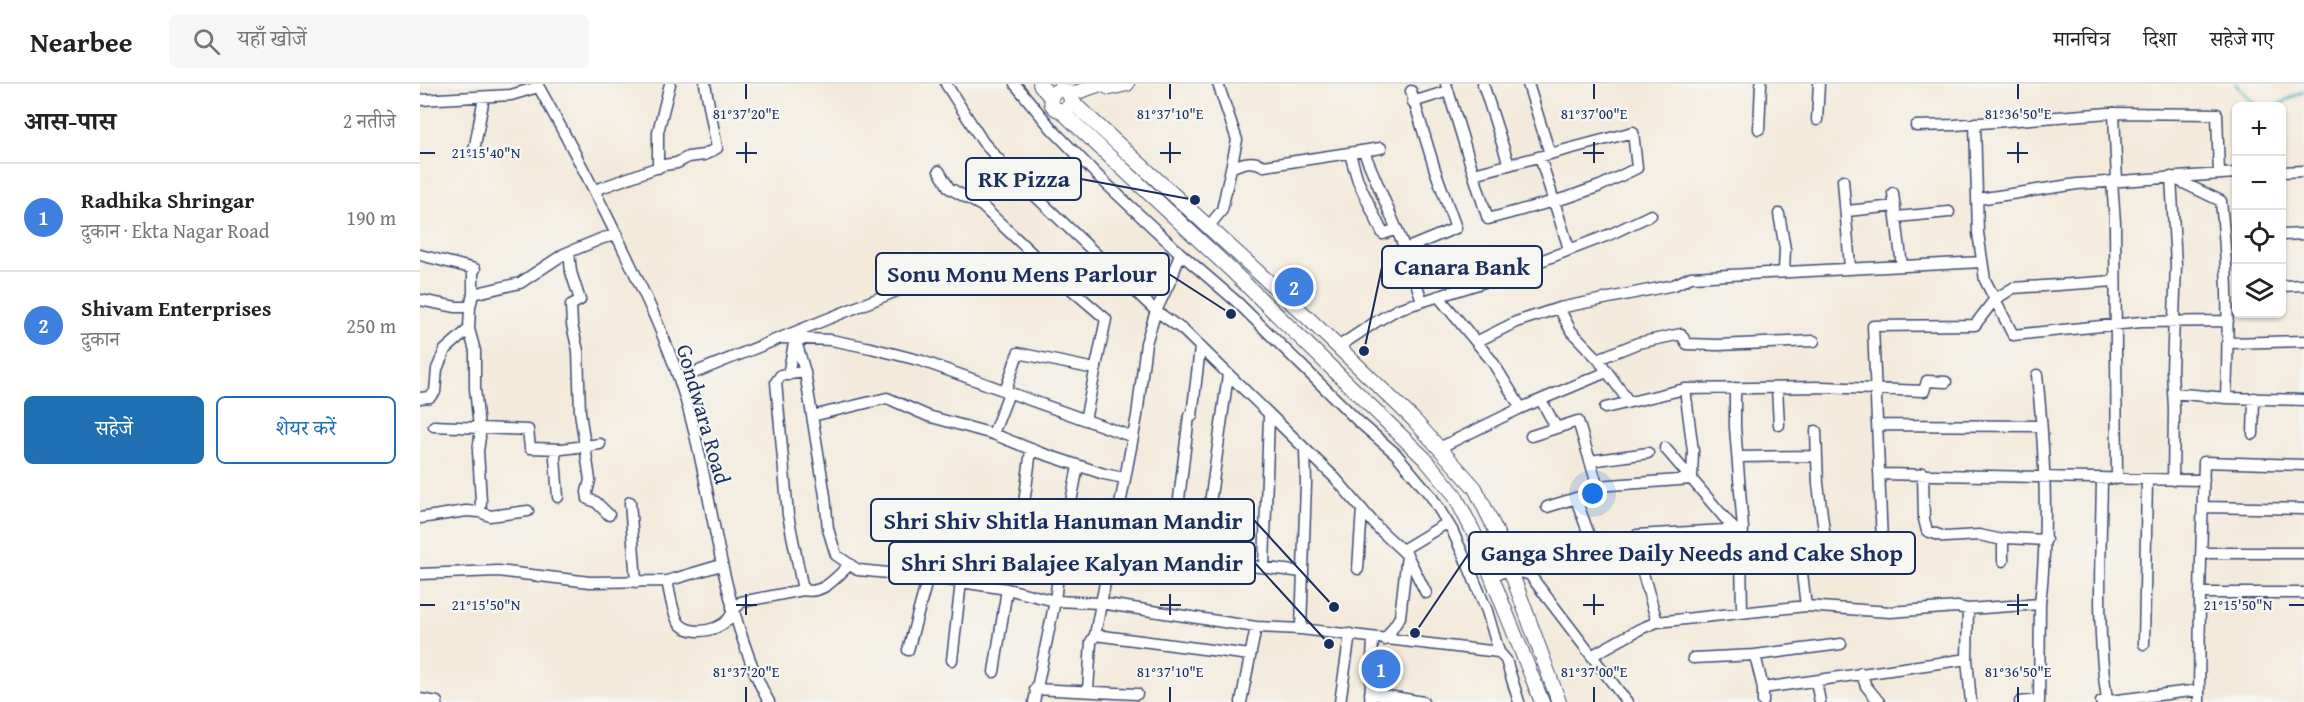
<!DOCTYPE html>
<html lang="hi">
<head>
<meta charset="utf-8">
<style>
	:root { --surface:#fff; --page:#f6f6f6; --text:#222; --muted:#767676; --line:#e0e0e0; --accent:#1f6fb2 }
	body { margin:0; font-family:"Gentium Book Plus","Noto Serif Devanagari",serif; background:var(--page); color:var(--text) }
	.controls { position:absolute; right:18px; top:18px; display:grid; overflow:hidden; border-radius:9px; box-shadow:0 2px 4px #0004 }
	.controls button { width:54px; height:54px; display:grid; place-items:center; padding:0; border:0; border-bottom:2px solid var(--line); background:var(--surface); color:var(--text); font:30px sans-serif }
	.you { position:absolute; left:1173px; top:410px; width:21px; height:21px; margin:-15px; border:4px solid #fff; border-radius:50%; background:#1a73e8; box-shadow:0 0 0 9px #1a73e833 }
	.badge { display:grid; place-items:center; width:39px; height:39px; border-radius:50%; background:var(--accent); color:#fff; font-size:20px; font-weight:700 }
	.pin { position:absolute; translate:-50% -50%; border:3px solid #fff; box-shadow:0 2px 6px #0006 }
	.list { margin:0; padding:0; list-style:none }
	h2 { display:flex; justify-content:space-between; align-items:center; height:78px; margin:0; padding:0 24px; font-size:26px }
	h2 small { font-size:20px; font-weight:400; color:var(--muted) }
	.list li { display:grid; grid-template-columns:39px 1fr auto; gap:18px; align-items:center; box-sizing:border-box; height:108px; padding:0 24px; border-top:2px solid var(--line) }
	.list b { display:block; font-size:22px; white-space:nowrap }
	.list p { margin:0; font-size:20px; white-space:nowrap; color:var(--muted) }
	.list em { font-size:20px; font-style:normal; color:var(--muted) }
	.actions { display:flex; gap:12px; padding:18px 24px }
	.actions a { flex:1; padding:14px 0; border:2px solid var(--accent); border-radius:9px; text-align:center; font-size:21px; color:var(--accent) }
	.actions .main { background:var(--accent); color:#fff }
	.icon { flex:none; width:33px; height:33px; fill:none; stroke:currentColor; stroke-width:2; stroke-linecap:round; stroke-linejoin:round }
	.map { position:relative; flex:none; width:1884px; height:618px; overflow:hidden }
	header { display:flex; align-items:center; gap:36px; box-sizing:border-box; height:84px; padding:0 30px; background:var(--surface); border-bottom:2px solid var(--line) }
	header strong { font-size:28px }
	nav { display:flex; gap:33px; margin-inline-start:auto; font-size:21px }
	.search { width:420px; height:54px; background:var(--page); display:flex; align-items:center; gap:15px; box-sizing:border-box; padding:0 21px; border-radius:9px; color:var(--muted); font-size:22px }
	main { display:flex }
	aside { flex:1; background:var(--surface) }
	.map>svg:first-child { display:block }
	.lines { fill:none; stroke-linecap:round; stroke-linejoin:round }
	.stream { stroke:#40aebd; stroke-width:3 }
	.street-casing { stroke:#3c4b71; stroke-width:13 }
	.secondary-casing { stroke:#3c4b71; stroke-width:16 }
	.street { stroke:#fff; stroke-width:10 }
	.secondary { stroke:#fff; stroke-width:14 }
	.ticks { fill:none; stroke:#1b2f5e; stroke-width:2 }
	.labels { text-anchor:middle; stroke-width:4.5; stroke-linejoin:round; paint-order:stroke }
	.street-label { font-size:22px; fill:#1b2f5e; stroke:#f6f6f2 }
	.ticks-label { font-size:15px; text-anchor:middle; fill:#1b2f5e; stroke:#f6f6f2; stroke-width:4.5; stroke-linejoin:round; paint-order:stroke }
	.leader { fill:none; stroke:#1b2f5e; stroke-width:2 }
	.callout-dot { fill:#1b2f5e; stroke:#f6f6f2; stroke-width:2 }
	.callout { fill:#f6f6f2; stroke:#1b2f5e; stroke-width:2 }
	.callout-label { font-size:24px; text-anchor:middle; font-weight:bold; fill:#1b2f5e }
</style>
</head>
<body>
<header>
<strong>Nearbee</strong>
<div class="search"><svg class="icon" aria-label="search" viewBox="0 0 24 24"><circle cx="10" cy="10" r="6"/><path d="M15 15l6 6"/></svg>यहाँ खोजें</div>
<nav><a>मानचित्र</a><a>दिशा</a><a>सहेजे गए</a></nav>
</header>
<main>
<aside>
<h2>आस-पास<small>2 नतीजे</small></h2>
<ul class="list">
<li><span class="badge" style="background:#3f7fe0">1</span><div><b>Radhika Shringar</b><p>दुकान · Ekta Nagar Road</p></div><em>190 m</em></li>
<li><span class="badge" style="background:#3f7fe0">2</span><div><b>Shivam Enterprises</b><p>दुकान</p></div><em>250 m</em></li>
</ul>
<div class="actions"><a class="main">सहेजें</a><a>शेयर करें</a></div>
</aside>
<div class="map">
<svg width="1884" height="618" viewBox="0 0 1884 618">
	<rect width="100%" height="100%" fill="#f6f6f2"/>
	<filter id="ink" filterUnits="userSpaceOnUse"><feTurbulence type="fractalNoise" baseFrequency=".0167" numOctaves="2"/><feDisplacementMap in="SourceGraphic" scale="12" xChannelSelector="R" yChannelSelector="G"/><feConvolveMatrix kernelMatrix="1 2 1 2 8 2 1 2 1" color-interpolation-filters="sRGB"/></filter>
	<filter id="wash" filterUnits="userSpaceOnUse"><feTurbulence type="fractalNoise" baseFrequency=".008" numOctaves="4" result="noise"/><feDisplacementMap in="SourceGraphic" scale="24" xChannelSelector="R" yChannelSelector="G"/><feGaussianBlur stdDeviation="1.35" result="paint"/><feColorMatrix in="noise" values="0 0 0 0 0 0 0 0 0 0 0 0 0 0 0 0 0 1.4 0 .05"/><feComposite in="paint" operator="in"/></filter>
	<g filter="url(#wash)">
		<rect width="100%" height="100%" fill="#f4eadb"/>
		<g class="lines">
			<path class="stream" d="M1816 0 1836 22
				M1856 22 1884 7"/>
		</g>
	</g>
	<g filter="url(#ink)">
		<g class="lines">
			<g class="street-casing">
				<path id="street" d="M117 0C149 57 179 114 207 173 226 213 245 253 259 295 287 377 293 465 320 547 328 572 336 595 349 618
					M526 0 563 58 591 89 736 227 763 246 915 394 958 444 987 471 1006 509
					M595 0 632 45 678 92 760 169 817 218 938 337 976 370 1011 412 1032 446 1048 481 1067 527 1079 568 1086 576 1099 618
					M1026 0C1040 45 1053 90 1068 135L1149 113 1180 102 1217 84 1213 48 1054 90
					M1063 0 1089 81
					M1108 0 1130 70
					M0 16 91 11 118 3
					M993 18 1028 7
					M1694 29 1697 97
					M1397 36 1399 0
					M1555 39 1558 149 1565 196 1593 251 1721 238 1808 237
					M1496 42 1535 41 1689 29 1797 30 1799 90
					M1339 45 1341 0
					M54 67 64 13
					M944 68 985 165 1002 217
					M930 70 938 97 963 150 977 145
					M1120 73 1149 165
					M813 83C824 78 833 76 844 82L961 64
					M238 84V48L250 0
					M519 87 529 104 562 122 637 193 686 235 665 336
					M1862 88 1884 87
					M1751 93 1756 181 1752 286 1754 325 1753 396
					M1751 93 1801 117C1808 182 1809 248 1806 314
					M1423 96 1430 184
					M1692 97 1695 139 1697 395
					M175 106 244 81 257 79 268 73 284 71 297 64 285 0
					M1473 109 1482 182
					M1558 115 1657 100 1816 89
					M1427 127 1475 122
					M1359 130 1365 165 1364 187
					M1477 133 1529 128
					M789 142 802 126 817 56 798 0
					M1862 151 1884 150
					M985 165 1036 144 1015 86 991 7
					M149 168 151 188 160 216 151 221 152 241 158 267 160 328 170 396 167 408 168 415 176 418 189 431
					M0 171 55 185 53 188V210L50 223 49 245 55 267V304L60 353 58 367 61 417 60 428
					M1862 202 1884 201
					M53 210 100 199 144 170 183 154 197 151
					M1018 212 1072 277 1101 324
					M0 216 36 223H50
					M1139 224 1151 247 1178 275 1209 318
					M362 254 411 256 451 264 502 277 713 353
					M1056 258 1096 238 1139 224 1254 201 1271 193 1562 178
					M1808 259 1884 257
					M918 263 954 239 978 225 1071 196 1191 150 1231 131
					M1178 275 1218 259 1261 250 1267 260 1298 261 1394 257
					M368 291 375 254 385 288 405 412 408 445 416 471 438 486 508 493 587 505 635 517 640 474 658 382
					M1617 291C1625 367 1629 444 1620 520
					M259 295 479 206
					M1315 304V343L1323 445 1321 470 1322 528
					M1357 304 1359 341
					M585 308 598 269 675 285
					M1753 309 1806 314 1884 316
					M0 314 10 313 15 308 17 285 25 266 49 245
					M1121 316 1136 343
					M1185 324 1265 305 1402 303 1504 307 1507 297 1526 298
					M392 332 467 314 508 332 573 350 621 369 684 390 704 394
					M1458 341 1621 342
					M14 342 108 346 110 364 142 365 180 360
					M1396 347 1398 400 1406 462
					M573 350 589 309
					M1833 350 1834 314
					M1111 352 1158 337 1179 407 1127 423
					M1019 364 1101 324 1187 288
					M1245 364 1315 446
					M136 365 135 374 138 413
					M611 366 599 458 622 465 640 474
					M1318 373 1396 372
					M1170 377 1228 369
					M1503 389 1504 435 1507 447 1525 453 1559 451 1583 456 1587 454 1626 456
					M1461 390 1784 396
					M1682 394C1681 468 1676 543 1687 616
					M1177 402 1272 395 1273 367 1265 305
					M1156 415 1171 456
					M210 418 216 498
					M1783 423 1884 425
					M0 434 46 427 60 428 70 432 108 427
					M690 466 883 488
					M982 466 1027 439
					M1782 469H1884
					M752 473 769 332H772L780 264
					M782 476 808 291
					M1583 477V456
					M844 483 849 332
					M938 485 942 425
					M0 490 78 487 170 498 247 497 301 481
					M1072 491C1086 487 1096 485 1110 491L1207 618
					M247 497C250 509 252 529 259 539 271 554 306 546 312 529 312 526 312 522 312 519L318 522 321 518 383 506C403 511 417 493 430 480
					M383 506 368 431 356 298 361 291 385 288
					M1780 509 1784 378 1884 381
					M1386 522 1379 465 1462 458 1453 242 1555 241 1574 216 1593 204 1695 197
					M1548 525 1547 575 1551 618
					M1237 538 1220 479 1217 451 1323 445
					M881 545 886 399 885 365
					M675 551 830 571
					M965 556 980 533 987 471
					M1724 560 1727 396
					M488 566 508 493
					M1173 571 1220 545 1237 538 1386 522 1470 528 1537 523 1548 525 1620 520 1619 618
					M1335 571 1343 604V618
					M1273 574 1335 571 1421 560
					M532 576 541 498
					M574 588 587 505
					M1441 589 1446 602 1459 618
					M1396 597 1400 618
					M1343 604 1547 575
					M615 605 717 610
					M668 606 671 558 675 551 717 332 726 259 736 227 753 191 760 169
					M950 609 1003 618
					M0 615 17 618
					M614 618 635 517 680 519 836 543 881 545 1079 568
					M821 618 836 543
					M920 618 930 550
					M950 618 953 555
					M1600 618 1619 616
					M1681 618 1779 606
					M1779 618 1780 509H1884"/>
			</g>
			<g class="secondary-casing">
				<path id="secondary" d="M620 0 631 14
					M681 0 690 4 707 0
					M631 16a10 10 0 1 1 20 0a10 10 0 1 1-20 0Z
					M649 11 681 0
					M651 17 887 233 994 336 1055 404 1076 447 1139 618
					M640 26 811 186 1005 375 1034 410 1054 449 1122 618"/>
			</g>
			<use href="#street" class="street"/>
			<use href="#secondary" class="secondary"/>
		</g>
	</g>
	<path class="ticks" d="M326 0V15M750 0V15M1174 0V15M1598 0V15M326 58V79M750 58V79M1174 58V79M1598 58V79M0 69H15M316 69H337M740 69H761M1163 69H1184M1587 69H1608M326 510V531M750 510V531M1174 510V531M1598 510V531M0 521H15M316 521H337M740 521H761M1163 521H1184M1587 521H1608M1869 521H1884M326 603V618M750 603V618M1174 603V618M1598 603V618"/>
	<g class="labels">
		<g class="street-label">
			<text transform="translate(284 330) rotate(74)" y="8">Gondwara Road</text>
		</g>
	</g>
	<g class="ticks-label">
		<text x="326" y="35">81°37'20"E</text>
		<text x="750" y="35">81°37'10"E</text>
		<text x="1174" y="35">81°37'00"E</text>
		<text x="1598" y="35">81°36'50"E</text>
		<text x="66" y="74">21°15'40"N</text>
		<text x="1818" y="526">21°15'50"N</text>
		<text x="66" y="526">21°15'50"N</text>
		<text x="326" y="593">81°37'20"E</text>
		<text x="750" y="593">81°37'10"E</text>
		<text x="1174" y="593">81°37'00"E</text>
		<text x="1598" y="593">81°36'50"E</text>
	</g>
	<path class="leader" d="M775 116L661 95M944 267L962 183M811 230L749 190M914 523L834 436M995 549L1049 469M909 560L835 479"/>
	<g class="callout-dot">
		<circle cx="775" cy="116" r="6"/>
		<circle cx="944" cy="267" r="6"/>
		<circle cx="811" cy="230" r="6"/>
		<circle cx="914" cy="523" r="6"/>
		<circle cx="995" cy="549" r="6"/>
		<circle cx="909" cy="560" r="6"/>
	</g>
	<g class="callout">
		<rect x="546" y="74" width="115" height="42" rx="6"/>
		<rect x="962" y="162" width="160" height="42" rx="6"/>
		<rect x="456" y="169" width="293" height="42" rx="6"/>
		<rect x="451" y="415" width="383" height="42" rx="6"/>
		<rect x="1049" y="448" width="446" height="42" rx="6"/>
		<rect x="469" y="458" width="366" height="42" rx="6"/>
	</g>
	<g class="callout-label">
		<text x="604" y="103">RK Pizza</text>
		<text x="1042" y="191">Canara Bank</text>
		<text x="602" y="198">Sonu Monu Mens Parlour</text>
		<text x="643" y="445">Shri Shiv Shitla Hanuman Mandir</text>
		<text x="1272" y="477">Ganga Shree Daily Needs and Cake Shop</text>
		<text x="652" y="487">Shri Shri Balajee Kalyan Mandir</text>
	</g>
</svg>
<div class="controls">
<button>+</button>
<button>−</button>
<button><svg class="icon" aria-label="locate" viewBox="0 0 24 24"><circle cx="12" cy="12" r="6"/><path d="M12 2v4M12 18v4M2 12h4M18 12h4"/></svg></button>
<button><svg class="icon" aria-label="layers" viewBox="0 0 24 24"><path d="M12 4l9 5-9 5-9-5zM3 14l9 5 9-5"/></svg></button>
</div>
<div class="you"></div>
<div class="pin badge" style="left:961px;top:585px;background:#3f7fe0">1</div>
<div class="pin badge" style="left:874px;top:203px;background:#3f7fe0">2</div>
</div>
</main>
</body>
</html>
